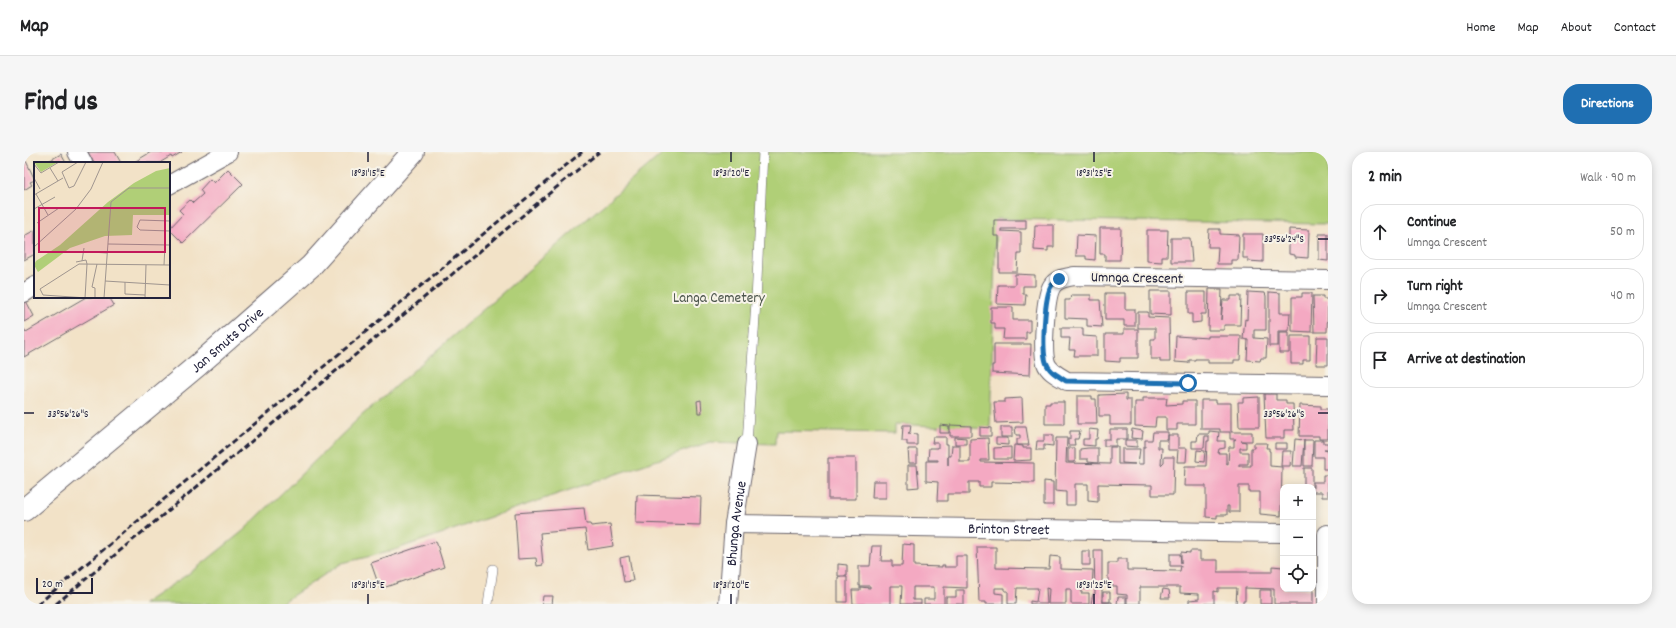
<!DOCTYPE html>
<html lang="en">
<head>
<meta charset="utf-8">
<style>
	:root { --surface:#fff; --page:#f6f6f6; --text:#202124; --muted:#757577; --line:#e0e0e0; --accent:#1f6fb2 }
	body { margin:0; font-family:Dekko,sans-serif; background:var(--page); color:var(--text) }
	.controls { position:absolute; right:12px; bottom:12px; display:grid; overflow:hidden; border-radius:8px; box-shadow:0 2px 10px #0003 }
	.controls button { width:36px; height:36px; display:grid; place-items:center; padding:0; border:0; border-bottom:1px solid var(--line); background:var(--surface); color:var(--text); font:20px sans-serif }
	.scale { position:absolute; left:12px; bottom:10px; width:57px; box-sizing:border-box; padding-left:4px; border:2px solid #22223b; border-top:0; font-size:11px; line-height:14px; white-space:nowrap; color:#22223b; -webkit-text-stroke:3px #f7f3e8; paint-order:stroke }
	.stop { position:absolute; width:12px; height:12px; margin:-9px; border:3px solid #1f6fb2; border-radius:50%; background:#fff }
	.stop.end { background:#1f6fb2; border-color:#fff; box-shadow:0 1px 4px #0008 }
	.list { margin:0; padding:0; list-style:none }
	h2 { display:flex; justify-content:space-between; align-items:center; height:52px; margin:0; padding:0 16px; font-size:17px }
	h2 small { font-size:13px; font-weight:400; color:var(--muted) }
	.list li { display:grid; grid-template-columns:26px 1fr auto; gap:12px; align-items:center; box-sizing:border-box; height:56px; margin:0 8px 8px; padding:0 8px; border:1px solid var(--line); border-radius:16px }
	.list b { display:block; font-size:15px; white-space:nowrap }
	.list p { margin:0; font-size:13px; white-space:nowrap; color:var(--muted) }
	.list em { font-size:13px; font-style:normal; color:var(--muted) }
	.icon { flex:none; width:22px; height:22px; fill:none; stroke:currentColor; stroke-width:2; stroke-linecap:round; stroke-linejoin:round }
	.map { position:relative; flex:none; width:1304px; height:452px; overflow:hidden; border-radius:16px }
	header { display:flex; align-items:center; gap:24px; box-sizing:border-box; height:56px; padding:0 20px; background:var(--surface); border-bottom:1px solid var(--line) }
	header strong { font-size:19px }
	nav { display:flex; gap:22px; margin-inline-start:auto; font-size:14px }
	.intro { display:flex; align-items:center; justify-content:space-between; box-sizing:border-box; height:96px; padding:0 24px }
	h1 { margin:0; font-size:28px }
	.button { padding:10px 18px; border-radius:16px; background:var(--accent); color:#fff; font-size:14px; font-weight:700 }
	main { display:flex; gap:24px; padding:0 24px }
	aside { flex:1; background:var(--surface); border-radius:16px; box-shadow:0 2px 10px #0003 }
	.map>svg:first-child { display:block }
	.green { fill:#b0cf77; stroke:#697859 }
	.building { fill:#f4a9c2 }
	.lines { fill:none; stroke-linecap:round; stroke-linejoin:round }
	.lane-casing { stroke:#6b656c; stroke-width:10 }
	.street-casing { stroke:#6b656c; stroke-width:20 }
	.primary-casing { stroke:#6b656c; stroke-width:24 }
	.lane { stroke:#fff; stroke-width:9 }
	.street { stroke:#fff; stroke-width:18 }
	.primary { stroke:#fff; stroke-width:22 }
	.rail { stroke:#22223b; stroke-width:3; stroke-dasharray:6 3; stroke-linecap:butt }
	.route { stroke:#1f6fb2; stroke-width:5 }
	.ticks { fill:none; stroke:#22223b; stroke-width:1.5 }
	.labels { text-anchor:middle; stroke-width:4; stroke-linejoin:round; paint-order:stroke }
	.street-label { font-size:15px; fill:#22223b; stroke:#f7f3e8 }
	.park-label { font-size:15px; fill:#4d564d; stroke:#f7f3e8 }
	.inset-road { fill:none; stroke:#9f958f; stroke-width:1 }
	.view { fill:#c2185b; fill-opacity:0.15; stroke:#c2185b; stroke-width:2 }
	.inset-edge { fill:none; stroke:#22223b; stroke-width:2 }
	.ticks-label { font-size:10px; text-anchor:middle; fill:#22223b; stroke:#f7f3e8; stroke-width:4; stroke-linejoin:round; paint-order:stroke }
</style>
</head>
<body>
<header>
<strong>Map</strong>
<nav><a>Home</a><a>Map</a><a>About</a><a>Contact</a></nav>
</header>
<div class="intro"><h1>Find us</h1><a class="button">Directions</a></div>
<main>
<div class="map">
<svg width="1304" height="452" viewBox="0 0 1304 452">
	<rect width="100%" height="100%" fill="#f7f3e8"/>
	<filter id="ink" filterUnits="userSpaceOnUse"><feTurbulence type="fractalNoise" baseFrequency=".025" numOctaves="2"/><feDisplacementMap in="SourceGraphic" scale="8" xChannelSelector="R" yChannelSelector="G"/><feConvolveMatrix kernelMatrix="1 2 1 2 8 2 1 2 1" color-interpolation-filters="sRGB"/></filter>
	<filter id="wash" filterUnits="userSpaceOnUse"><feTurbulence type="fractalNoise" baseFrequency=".012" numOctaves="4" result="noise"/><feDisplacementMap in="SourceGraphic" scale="16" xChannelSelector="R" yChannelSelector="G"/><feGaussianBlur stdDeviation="0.9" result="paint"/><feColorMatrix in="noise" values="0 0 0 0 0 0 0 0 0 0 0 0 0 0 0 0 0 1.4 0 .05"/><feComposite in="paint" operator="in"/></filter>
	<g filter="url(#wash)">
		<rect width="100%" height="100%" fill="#f2e2c7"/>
		<path class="green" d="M640 0H1304V72L972 67 966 277 871 272V281L752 279 751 292 686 290 364 400 318 411 256 452H119L173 416 219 379 336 265Z"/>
		<g id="blocks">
			<path class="building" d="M64 0H91L97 11H70Z
				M127 0H158L148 6 147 4 137 10V11H114L112 9Z
				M37 2 42 11H21Z
				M2 9 11 28 6 30 8 33 0 38V10Z
				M204 17 219 32 159 91 145 77 159 62 155 58 166 48 169 51 179 42 176 38 186 27 190 31Z
				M970 68H1002V77H977V79L997 80V102H994L993 120H975V84H970Z
				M1011 73H1030V95H1024V99L1010 98Z
				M1076 76H1097L1096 108H1081V102H1076Z
				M1185 77H1196V82L1215 83 1214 108H1207V112H1193L1194 95H1184Z
				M1265 77 1285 78 1284 106 1271 105V103L1265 102Z
				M11 78V102L0 108V84Z
				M1123 78H1144L1143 104H1138V110L1123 109Z
				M1219 82H1239V110L1224 109V106H1219Z
				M1295 82H1304V109L1295 108Z
				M1053 83 1072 84 1071 108 1062 107V104H1052Z
				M1147 86H1166L1168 110H1147Z
				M991 122 1011 123V134H999V142H1002L1001 153 973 152 974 133H991Z
				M1185 137H1198L1197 168 1199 148H1207V144H1217L1216 173H1200V178H1184Z
				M1126 139H1147V163L1126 162Z
				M1164 140H1182V162H1177V170L1168 171V162H1164Z
				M1224 140 1241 141 1242 144V178H1230V186L1243 187 1242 206H1237L1236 209 1223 208 1224 188 1219 187 1221 167 1223 168Z
				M1245 140 1256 141V161H1266L1265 179H1254V194H1245Z
				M1081 141H1101V157H1111V174H1100V168H1081Z
				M1278 141H1288L1287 180 1268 179V145H1278Z
				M1047 143H1067V148H1076L1078 175 1063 174V167L1041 166V148H1046Z
				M1289 144H1299V147H1304L1303 180H1290Z
				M62 145H85L90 153 0 205V177L2 180Z
				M2 149 10 164 0 170V150Z
				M967 155H989V168H1006V180H1002V187H979L980 177H971V171H967Z
				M1114 160H1124V165L1145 166 1146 210H1136V207H1127V187H1131V176H1114Z
				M1037 176H1059V184L1073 185V204H1050L1051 198H1045L1046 186H1037Z
				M1100 177H1114V206H1096V210L1081 209V182H1100Z
				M1255 180H1265V201H1255Z
				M1152 184 1184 186V184H1217L1216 208H1210V211H1184V207H1171V208H1165V211L1151 210Z
				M1267 184H1286V208H1279V212H1267Z
				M1293 185H1304V213H1292Z
				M970 192H1007L1006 223 968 221V213H970Z
				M1102 242V248H1107V273H1086V264H1075V243Z
				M1240 242H1252V248H1262V252H1269L1270 278H1260V286H1242Z
				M1053 244H1068V247H1072L1073 272H1053Z
				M1235 245V275H1215L1214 250H1219V246Z
				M998 246 999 270 972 271 970 250H981V247Z
				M1119 246H1143L1142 253 1158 252V249H1171V272H1153V278H1142V265H1132L1131 275 1111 274V250H1119Z
				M677 248 678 261H674L673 249Z
				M1177 248H1192V251H1207V280H1228V289H1217L1222 290V296H1216V300H1224V312H1215V314H1227V296H1230V291H1243L1242 296H1245V299H1246V314L1258 315 1257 364 1236 362V340H1225V334H1215V360H1205V354H1203V363H1193V366L1182 365V334H1160L1161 314H1182L1183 289H1185V284H1181L1180 296H1168V289H1173L1174 282H1185V279L1195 280 1194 289H1201V296L1195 297 1194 301H1202V311L1204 312 1205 295H1210V288L1212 287H1206V280H1196V277H1177Z
				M1026 250H1040V272H1021V252H1026Z
				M1276 253 1297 254V257H1304V287H1295V284H1275Z
				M879 273H887L886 280 884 281 893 282V293H883V289H878Z
				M916 273 925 274V281H916Z
				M926 273 947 274V284H926Z
				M956 275 967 276V284H956Z
				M977 275H988V285H977Z
				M991 275H1002L1005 293H993V287H996V283H992Z
				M1065 277 1074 278 1073 287H1071V294L1059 293V287H1065Z
				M1086 277H1103V287H1092V294H1080V287H1086Z
				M1108 277 1119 279 1118 287 1107 286Z
				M1046 279H1056L1054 287H1050L1051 293H1044V287H1046Z
				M1129 280H1144V288H1134V296H1138L1137 313 1140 310V305H1150L1149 343H1128V333L1074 332V350L1064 349V332H1051V353H1042V340L1031 339 1032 286H1043L1042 311 1086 312V295H1094V312H1111L1098 311V297H1116L1114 312H1119V295H1121V288H1128Z
				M1020 283H1029V294L1020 293V298H1012L1013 289H1020Z
				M1144 283H1154V296H1163L1162 310H1153L1154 298H1144Z
				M909 285H922V292H924V313V304H927L928 293H936V310H946V287L964 286 965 308H957V310L1010 311V331L967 330V335H955V330H945V342H923V349H913L914 330 902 329V309H914V308H904L905 296H914V291H908Z
				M931 285 942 286V292H931Z
				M972 286H984V293L972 292Z
				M1271 287 1280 288 1278 314H1269Z
				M1101 288H1113V295L1101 294Z
				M1280 288H1289L1288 314H1280Z
				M1290 288H1300V291H1304V298H1300L1304 299V317H1299V305H1290Z
				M1251 291H1263V297H1251Z
				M990 293 999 294V296H1007V308L989 309Z
				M987 295V307H970V296Z
				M1044 296H1051V310H1044Z
				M1064 296H1074V311L1064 310V307H1056V297Z
				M884 297H893V311H885Z
				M1173 298 1181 299 1180 310 1172 309Z
				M1258 299H1267L1266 314H1257Z
				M804 306H832V347H804Z
				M884 313H893L895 335 884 336Z
				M1280 316H1288V335H1280Z
				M1299 323H1304V345H1298V340H1289V330H1299Z
				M849 329H862V346H848Z
				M1020 329 1029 330V353H1020Z
				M613 343 677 345 676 373 612 371Z
				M560 356 562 372H566L567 374 586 372 589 394 564 398 561 377 516 381 519 413 513 414 512 406 494 407 491 361Z
				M412 389 420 415 356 437 347 411Z
				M879 392 890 393V414L918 415V413H921L920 415H932V404H943V436L920 435V452H900V447H910V435H889V448H897V452H877L878 434H867V452H829L828 438H836V435L846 436V434H835V414H846L848 394H858L857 409H868V414H878Z
				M953 395H972V416L1025 417 1026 404 1036 405V417L1069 418 1068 437H1057V441H1065V452H1047V437H1042V452H1024L1025 437 1022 436 1023 452H1006V449L1012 450 1014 436H993L992 452H984V439H981V436H971V441L979 442V452H962V450H955Z
				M1070 398H1078V450H1088V452H1067L1069 442H1071Z
				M1058 399H1066V413H1058Z
				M1166 399H1176V408H1194V420H1248V414L1259 415V437H1289V452H1250V437L1221 436V449H1219V452H1212L1213 436H1194V440L1190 439V452H1165V448L1175 447V442L1156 441V435H1116V452H1103V443L1093 442V434H1084V411H1093V407H1103V418L1156 419 1157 414H1146V402H1156L1157 411V400L1166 401Z
				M605 404 609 429 600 430 596 406Z
				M814 412 823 413V424H814Z
				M814 425H823V450H814Z
				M1139 437 1145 438 1146 446H1137Z
				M932 438H940V452H922V445H932Z
				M1236 438H1247V452H1236Z
				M1079 440H1086V450H1079Z
				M519 444H529L528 452H518Z
				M1094 445H1102V452H1093Z"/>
		</g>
	</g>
	<g filter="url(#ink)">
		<use href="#blocks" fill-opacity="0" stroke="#6b656c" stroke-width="1"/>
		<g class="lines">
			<g class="lane-casing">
				<path id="lane" d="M723 292 732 149 739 0
					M464 452 469 417"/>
			</g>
			<g class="street-casing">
				<g id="street">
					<path d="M53 0 59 11"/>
					<path d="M145 33 204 0"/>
					<path d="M1304 128 1050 124C1042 126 1033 126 1028 134 1021 144 1018 199 1022 211 1025 220 1035 224 1043 229L1304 233"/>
					<path d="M0 141 11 134"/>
					<path id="s1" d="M710 372 1259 381"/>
					<path id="s2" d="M704 452 710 372 723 292"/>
					<path d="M1303 452V382"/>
				</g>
			</g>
			<g class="primary-casing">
				<g id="primary">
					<path id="s3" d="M0 358 174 213 287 114 389 0"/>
				</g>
			</g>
			<use href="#lane" class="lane"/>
			<use href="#street" class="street"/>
			<use href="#primary" class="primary"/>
			<path class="rail" d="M14 452 558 0
				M32 452 575 0"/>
		</g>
	</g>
	<g class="lines" filter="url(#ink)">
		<path class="route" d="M1035 127C1033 129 1030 131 1028 133 1020 143 1018 198 1022 210 1025 220 1035 224 1042 229L1164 231"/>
	</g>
	<path class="ticks" d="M344 0V10M707 0V10M1070 0V10M1294 87H1304M0 261H10M1294 261H1304M344 442V452M707 442V452M1070 442V452"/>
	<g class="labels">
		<g class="street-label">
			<text transform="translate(1113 125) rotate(1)" y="5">Umnga Crescent</text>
			<text dy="5" stroke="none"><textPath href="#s3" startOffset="265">Jan Smuts Drive</textPath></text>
			<text dy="5" stroke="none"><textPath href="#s2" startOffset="81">Bhunga Avenue</textPath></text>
			<text dy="5" stroke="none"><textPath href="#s1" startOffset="275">Brinton Street</textPath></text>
		</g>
		<g class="park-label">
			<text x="695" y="150">Langa Cemetery</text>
		</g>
	</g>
	<g transform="translate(10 10)">
		<rect width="136" height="136" fill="#f2e2c7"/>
		<path d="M0 0H24L7 10ZM136 6V53H99L98 73 71 74 36 86 4 110 0 103 2 99 26 83 74 40 100 21 122 9Z" fill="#b0cf77"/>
		<path class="inset-road" d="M44 0 28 10 35 26 40 24 52 0M0 2 7 11 25 0M16 6 24 19M0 16 6 27M2 32 14 53M0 33 29 16M0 47 21 35M136 59 106 58 103 65 106 68 136 69M3 61 25 46M74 82 136 83M0 85 42 47 57 27 69 0M57 90 73 91M48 99 50 86M42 100 52 98 53 102M130 103 131 83M71 119 136 123M91 120V132L111 133M51 136 53 102M53 136 9 133 6 127 45 102 136 103M61 136V126L58 125 63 102M70 136 77 40 95 26H136M111 136 112 103"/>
		<path class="view" d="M5 46H131V90H5Z"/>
		<rect width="136" height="136" class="inset-edge"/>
	</g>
	<g class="ticks-label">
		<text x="344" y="24">18°31'15"E</text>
		<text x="707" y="24">18°31'20"E</text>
		<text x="1070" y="24">18°31'25"E</text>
		<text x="1260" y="90">33°56'24"S</text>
		<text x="44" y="265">33°56'26"S</text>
		<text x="1260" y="265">33°56'26"S</text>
		<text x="344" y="436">18°31'15"E</text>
		<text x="707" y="436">18°31'20"E</text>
		<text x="1070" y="436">18°31'25"E</text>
	</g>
</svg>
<div class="controls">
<button>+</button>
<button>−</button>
<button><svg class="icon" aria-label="locate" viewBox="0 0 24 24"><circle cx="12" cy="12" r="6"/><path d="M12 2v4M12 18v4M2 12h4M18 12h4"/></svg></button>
</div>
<div class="scale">20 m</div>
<div class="stop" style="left:1164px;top:231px"></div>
<div class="stop end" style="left:1035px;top:127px"></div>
</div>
<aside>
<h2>2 min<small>Walk · 90 m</small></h2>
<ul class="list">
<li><svg class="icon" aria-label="ahead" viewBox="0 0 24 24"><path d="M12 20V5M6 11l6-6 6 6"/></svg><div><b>Continue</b><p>Umnga Crescent</p></div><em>50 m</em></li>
<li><svg class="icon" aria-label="right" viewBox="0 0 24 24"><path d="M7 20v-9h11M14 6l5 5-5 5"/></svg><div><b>Turn right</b><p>Umnga Crescent</p></div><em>40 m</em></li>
<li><svg class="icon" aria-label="arrive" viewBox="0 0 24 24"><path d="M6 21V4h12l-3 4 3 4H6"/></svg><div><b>Arrive at destination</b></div></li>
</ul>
</aside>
</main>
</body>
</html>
